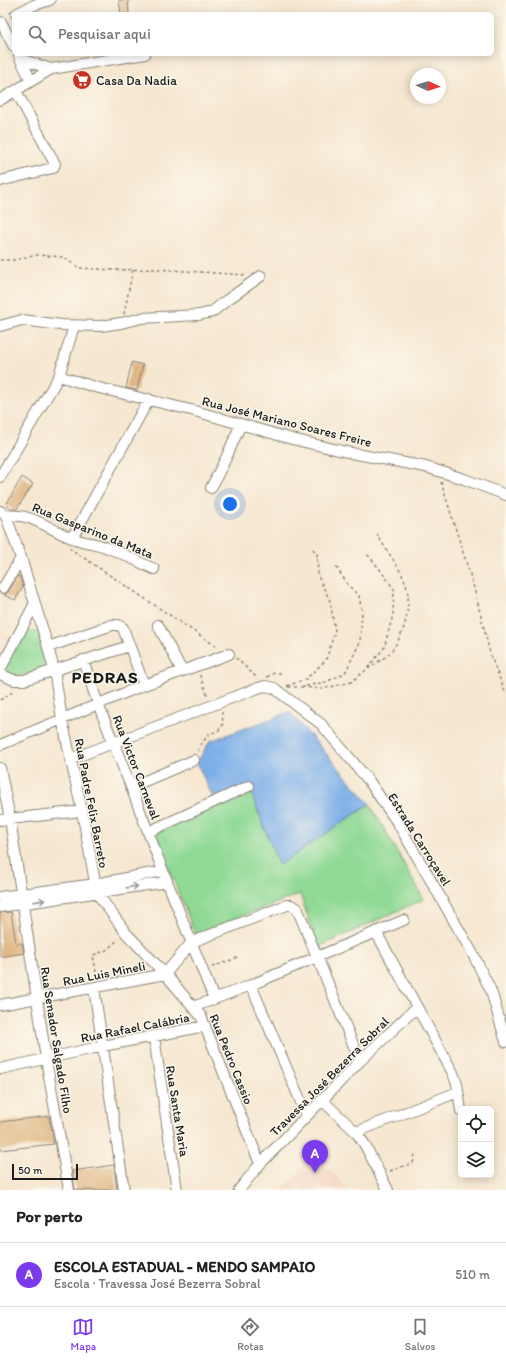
<!DOCTYPE html>
<html lang="pt">
<head>
<meta charset="utf-8">
<style>
	:root { --surface:#fff; --page:#f2f2f2; --text:#202124; --muted:#757577; --line:#e0e0e0; --accent:#7c3aed }
	body { margin:0; font-family:Itim,sans-serif; background:var(--page); color:var(--text) }
	.controls { position:absolute; right:12px; bottom:12px; display:grid; overflow:hidden; border-radius:6px; box-shadow:0 2px 10px #0003 }
	.controls button { width:36px; height:36px; display:grid; place-items:center; padding:0; border:0; border-bottom:1px solid var(--line); background:var(--surface); color:var(--text); font:20px sans-serif }
	.compass { position:absolute; left:410px; top:68px; width:36px; height:36px; border-radius:50%; background:var(--surface); box-shadow:0 2px 10px #0003; rotate:93deg }
	.scale { position:absolute; left:12px; bottom:10px; width:66px; box-sizing:border-box; padding-left:4px; border:2px solid #1c1c1c; border-top:0; font-size:11px; line-height:14px; white-space:nowrap; color:#1c1c1c; -webkit-text-stroke:3px #fbf7ec; paint-order:stroke }
	.you { position:absolute; left:230px; top:504px; width:14px; height:14px; margin:-10px; border:3px solid #fff; border-radius:50%; background:#1a73e8; box-shadow:0 0 0 6px #1a73e833 }
	.badge { display:grid; place-items:center; width:26px; height:26px; border-radius:50%; background:var(--accent); color:#fff; font-size:13px; font-weight:700 }
	.pin { position:absolute; translate:-50% -33px; filter:drop-shadow(0 1px 2px #0008) }
	.pin::after { content:''; position:absolute; top:21px; width:14px; height:12px; background:inherit; clip-path:polygon(0 0,100% 0,50% 100%) }
	.list { margin:0; padding:0; list-style:none }
	h2 { display:flex; justify-content:space-between; align-items:center; height:52px; margin:0; padding:0 16px; font-size:17px }
	h2 small { font-size:13px; font-weight:400; color:var(--muted) }
	.list li { display:grid; grid-template-columns:26px 1fr auto; gap:12px; align-items:center; box-sizing:border-box; height:64px; padding:0 16px; border-top:1px solid var(--line) }
	.list b { display:block; font-size:15px; white-space:nowrap }
	.list p { margin:0; font-size:13px; white-space:nowrap; color:var(--muted) }
	.list em { font-size:13px; font-style:normal; color:var(--muted) }
	.icon { flex:none; width:22px; height:22px; fill:none; stroke:currentColor; stroke-width:2; stroke-linecap:round; stroke-linejoin:round }
	.map { position:relative; flex:none; width:506px; height:1190px; overflow:hidden }
	.search { position:absolute; background:var(--surface); box-shadow:0 2px 10px #0003; left:12px; right:12px; top:12px; height:44px; display:flex; align-items:center; gap:10px; box-sizing:border-box; padding:0 14px; border-radius:6px; color:var(--muted); font-size:15px }
	.sheet { height:116px; background:var(--surface) }
	nav { display:flex; justify-content:space-around; align-items:center; box-sizing:border-box; height:56px; border-top:1px solid var(--line); background:var(--surface); font-size:11px; color:var(--muted) }
	nav a { display:grid; justify-items:center; gap:2px }
	nav .on { color:var(--accent) }
	.map>svg:first-child { display:block }
	.built { fill:#f4d3c0 }
	.green { fill:#8fd994; stroke:#567a58 }
	.water { fill:#7dafe9; stroke:#4c6682 }
	.building { fill:#e0b784 }
	.lines { fill:none; stroke-linecap:round; stroke-linejoin:round }
	.minor-casing { stroke:#898276; stroke-width:12 }
	.path { stroke:#898276; stroke-width:1.5; stroke-dasharray:3 3; stroke-linecap:butt }
	.minor { stroke:#fff; stroke-width:10 }
	.oneway { stroke:#999 }
	.labels { text-anchor:middle; stroke-width:3; stroke-linejoin:round; paint-order:stroke }
	.poi-label { font-size:13px; fill:#1c1c1c; stroke:#fbf7ec; text-anchor:start }
	.street-label { font-size:13px; fill:#1c1c1c; stroke:#fbf7ec }
	.district-label { font-size:17px; font-weight:bold; letter-spacing:1px; fill:#1c1c1c; stroke:#fbf7ec }
</style>
</head>
<body>
<div class="map">
<svg width="506" height="1190" viewBox="0 0 506 1190">
	<rect width="100%" height="100%" fill="#fbf7ec"/>
	<filter id="ink" filterUnits="userSpaceOnUse"><feTurbulence type="fractalNoise" baseFrequency=".025" numOctaves="2"/><feDisplacementMap in="SourceGraphic" scale="8" xChannelSelector="R" yChannelSelector="G"/><feConvolveMatrix kernelMatrix="1 2 1 2 8 2 1 2 1" color-interpolation-filters="sRGB"/></filter>
	<filter id="wash" filterUnits="userSpaceOnUse"><feTurbulence type="fractalNoise" baseFrequency=".012" numOctaves="4" result="noise"/><feDisplacementMap in="SourceGraphic" scale="16" xChannelSelector="R" yChannelSelector="G"/><feGaussianBlur stdDeviation="0.9" result="paint"/><feColorMatrix in="noise" values="0 0 0 0 0 0 0 0 0 0 0 0 0 0 0 0 0 1.4 0 .05"/><feComposite in="paint" operator="in"/></filter>
	<g filter="url(#wash)">
		<rect width="100%" height="100%" fill="#f6e7d0"/>
		<path class="built" d="M315 1156 348 1190H282Z"/>
		<path class="green" d="M25 631 42 632 51 669 18 676 2 671Z
			M251 793 279 865 370 804 424 899 318 947 300 894 195 934 155 833 217 806Z"/>
		<path class="water" d="M290 712 370 804 279 865 251 793 217 806 197 763 210 741Z"/>
		<g id="blocks">
			<path class="building" d="M119 0H128L129 14H121Z
				M132 362 143 365 137 390 126 388Z
				M22 477 33 484 17 509H12L6 505Z
				M18 576 20 577 23 587 15 600 4 595 9 591Z
				M11 912 16 944 22 943 24 953 0 957V913Z
				M49 1116 54 1144 0 1150V1122Z
				M114 1165 117 1190H75L72 1171Z"/>
		</g>
	</g>
	<g filter="url(#ink)">
		<use href="#blocks" fill-opacity="0" stroke="#898276" stroke-width="1"/>
		<g class="lines">
			<g class="minor-casing">
				<path id="minor" d="M16 14 34 5 50 0
					M1 22 14 47
					M19 56 31 81
					M20 59 51 69
					M0 100 51 69 145 54
					M0 181 53 168 55 164 16 91
					M0 326 22 320 61 325 101 326 121 323 142 318 199 315 212 312 227 300 261 276
					M59 376 95 387 195 411 292 439 351 453 426 467 464 479 506 495
					M0 477 59 376 74 326
					M211 488 226 458 241 424
					M0 511 6 516 21 558 48 647 54 670 62 719 82 811 97 893 126 933 165 974 201 1016 260 1164
					M6 516C32 512 49 530 72 538 84 543 97 543 108 548 124 554 139 562 154 569
					M72 538 149 399
					M3 588 21 558
					M158 625 182 671
					M48 647 112 625H118L123 628 144 685
					M83 660 98 704 131 787 163 871 214 999
					M0 670 35 603
					M0 674 14 680H24L129 646
					M0 745 144 685 229 654
					M71 759 258 688 265 686 274 688 321 724 369 781 399 825 474 956 491 991 506 1042
					M0 768 10 819 46 1059 69 1190
					M131 787 194 760
					M0 820 82 811
					M148 832 249 786
					M0 897 95 884 163 871
					M0 907 167 882
					M376 932 453 1073 457 1084 461 1111
					M251 985 307 1116
					M94 988 124 1190
					M0 1005 165 974 192 942 287 905H291L297 908 360 1061
					M193 1007 251 985 404 920
					M154 1037 177 1190
					M0 1069 103 1046 205 1026
					M323 1101 356 1132 365 1145 388 1190
					M356 1132 458 1092
					M239 1190 260 1164 360 1061 417 1007"/>
			</g>
			<path class="path" d="M0 260H14L37 255 63 257 79 268 114 270 156 269 245 275
				M124 314 133 269
				M441 482 473 584 491 657 506 694
				M69 548 219 648
				M236 658 258 679
				M368 669C376 663 387 657 392 650 405 633 412 605 406 585 400 566 386 551 377 534
				M200 675 208 697
				M267 677 274 673H284
				M287 686 306 679 326 660 335 631 330 601 318 576 317 554 313 549
				M306 686 326 682 345 673 360 642 362 612 359 596 348 585 335 565
				M288 687H302
				M302 687 322 689 351 682 365 671 384 648 393 615 394 589 379 568 367 554
				M0 700 11 693 13 689
				M198 751 200 746 209 734 218 731 223 725 222 712
				M212 967 239 957
				M97 978 93 955 105 951 119 939
				M390 1171 413 1163 415 1154"/>
			<use href="#minor" class="minor"/>
		</g>
		<defs><path id="oneway-shaft" d="M-6 0H5M1.5-3L5.5 0L1.5 3" fill="none" stroke-width="1.6" stroke-linecap="round" stroke-linejoin="round"/></defs>
		<g class="oneway">
			<use href="#oneway-shaft" transform="translate(132 887) rotate(-8)"/>
			<use href="#oneway-shaft" transform="translate(39 901) rotate(-8)"/>
		</g>
	</g>
	<defs>
		<g id="supermarket-disc" transform="scale(1)"><circle r="9.5" fill="#c8321e" stroke="#fbf7ec"/><path d="M-6-5.5h2.5l.6 2H6L4.5 2H-2.5L-4.4-4H-6ZM-1.5 3.2a1.3 1.3 0 1 0 .1 0ZM3 3.2a1.3 1.3 0 1 0 .1 0Z" fill="#fff"/></g>
	</defs>
	<g fill-rule="evenodd">
		<use href="#supermarket-disc" x="82" y="80"/>
	</g>
	<g class="labels">
		<g class="poi-label">
			<text x="96" y="85">Casa Da Nadia</text>
		</g>
		<g class="street-label">
			<text transform="translate(287 421) rotate(14)" y="5">Rua José Mariano Soares Freire</text>
			<text transform="translate(93 530) rotate(22)" y="5">Rua Gasparino da Mata</text>
			<text transform="translate(137 767) rotate(69)" y="5">Rua Victor Carneval</text>
			<text transform="translate(92 803) rotate(79)" y="5">Rua Padre Felix Barreto</text>
			<text transform="translate(420 839) rotate(58)" y="5">Estrada Carroçavel</text>
			<text transform="translate(104 973) rotate(-11)" y="5">Rua Luis Mineli</text>
			<text transform="translate(135 1027) rotate(-11)" y="5">Rua Rafael Calábria</text>
			<text transform="translate(57 1040) rotate(81)" y="5">Rua Senador Salgado Filho</text>
			<text transform="translate(232 1059) rotate(68)" y="5">Rua Pedro Cassio</text>
			<text transform="translate(329 1076) rotate(-45)" y="5">Travessa José Bezerra Sobral</text>
			<text transform="translate(178 1111) rotate(81)" y="5">Rua Santa Maria</text>
		</g>
		<g class="district-label">
			<text x="105" y="683">PEDRAS</text>
		</g>
	</g>
</svg>
<div class="controls">
<button><svg class="icon" aria-label="locate" viewBox="0 0 24 24"><circle cx="12" cy="12" r="6"/><path d="M12 2v4M12 18v4M2 12h4M18 12h4"/></svg></button>
<button><svg class="icon" aria-label="layers" viewBox="0 0 24 24"><path d="M12 4l9 5-9 5-9-5zM3 14l9 5 9-5"/></svg></button>
</div>
<svg class="compass" viewBox="-18 -18 36 36"><path d="M0-13l5 13h-10z" fill="#e53935"/><path d="M0 13l5-13h-10z" fill="#757577"/></svg>
<div class="scale">50 m</div>
<div class="you"></div>
<div class="pin badge" style="left:315px;top:1173px">A</div>
<div class="search"><svg class="icon" aria-label="search" viewBox="0 0 24 24"><circle cx="10" cy="10" r="6"/><path d="M15 15l6 6"/></svg>Pesquisar aqui</div>
</div>
<section class="sheet">
<h2>Por perto<small></small></h2>
<ul class="list">
<li><span class="badge">A</span><div><b>ESCOLA ESTADUAL - MENDO SAMPAIO</b><p>Escola · Travessa José Bezerra Sobral</p></div><em>510 m</em></li>
</ul>
</section>
<nav>
<a class="on"><svg class="icon" aria-label="map" viewBox="0 0 24 24"><path d="M3 6l6-2 6 2 6-2v14l-6 2-6-2-6 2zM9 4v14M15 6v14"/></svg>Mapa</a>
<a><svg class="icon" aria-label="directions" viewBox="0 0 24 24"><path d="M12 3l9 9-9 9-9-9zM9 14v-3h6M13 9l2 2-2 2"/></svg>Rotas</a>
<a><svg class="icon" aria-label="saved" viewBox="0 0 24 24"><path d="M7 4h10v16l-5-4-5 4z"/></svg>Salvos</a>
</nav>
</body>
</html>
